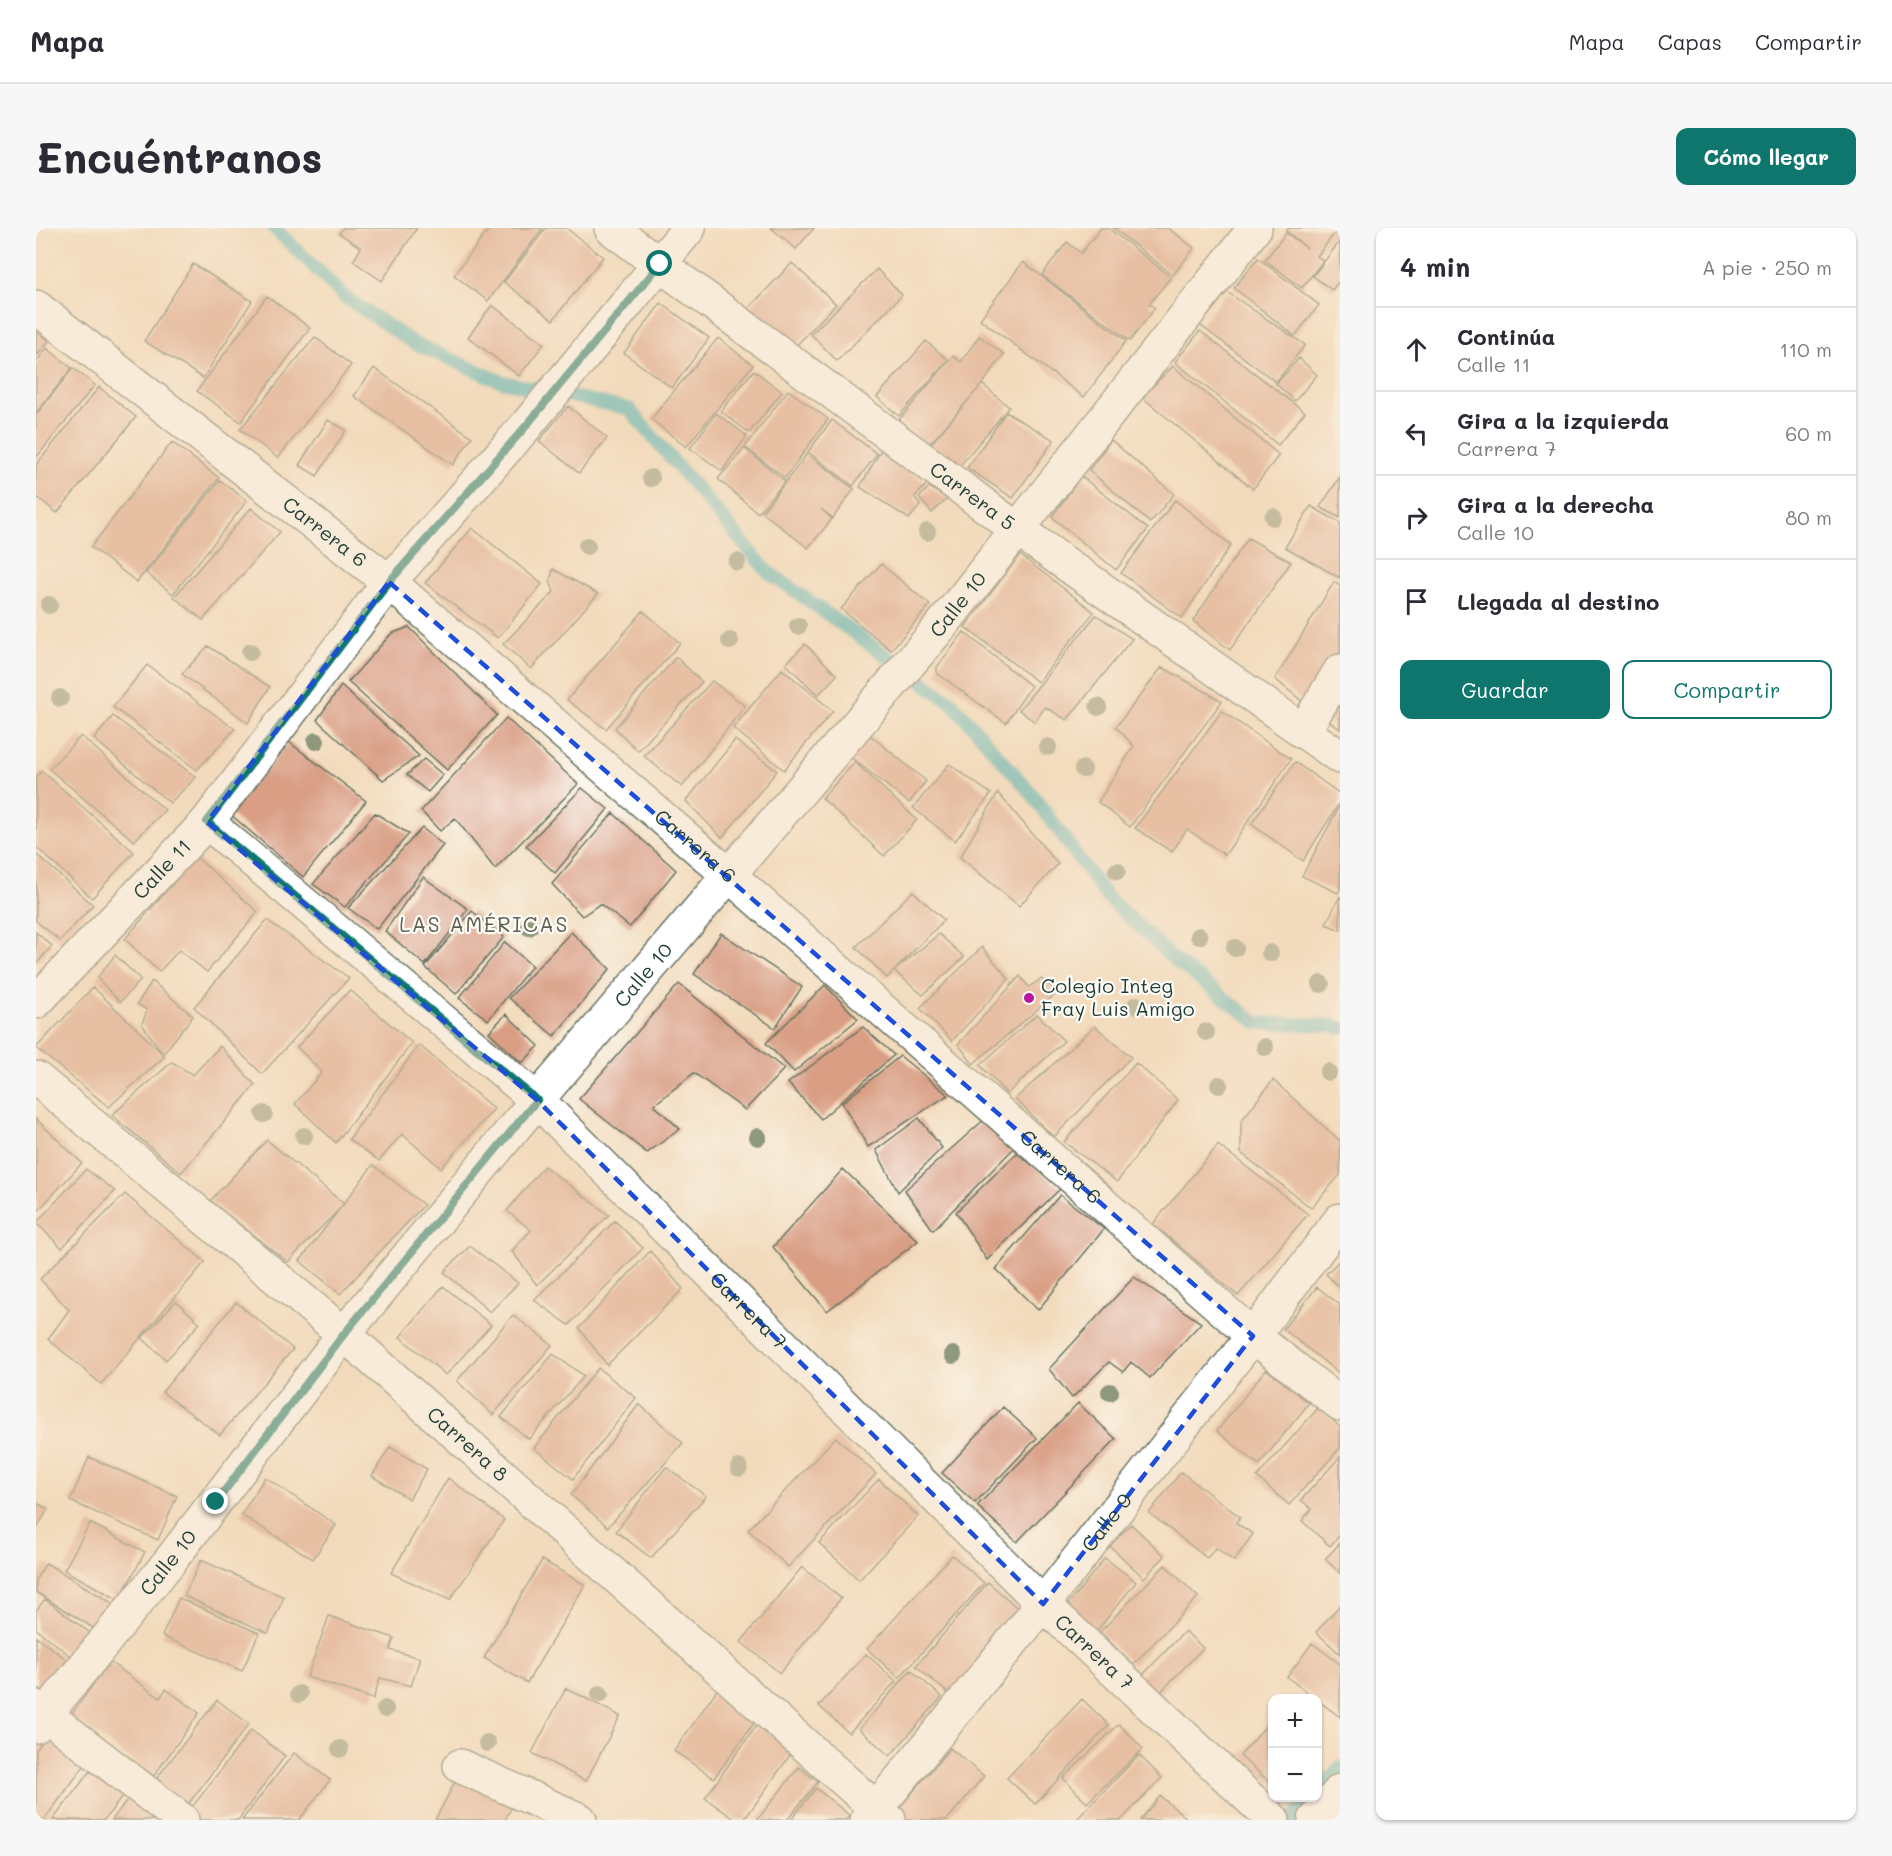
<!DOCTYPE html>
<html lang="es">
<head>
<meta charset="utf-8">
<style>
	:root { --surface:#fff; --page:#f7f7f7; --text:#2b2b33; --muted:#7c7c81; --line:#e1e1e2; --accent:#0f766e }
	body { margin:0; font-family:Mali,sans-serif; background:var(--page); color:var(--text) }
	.controls { position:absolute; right:18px; bottom:18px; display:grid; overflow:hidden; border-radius:12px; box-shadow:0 2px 4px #0004 }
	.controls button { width:54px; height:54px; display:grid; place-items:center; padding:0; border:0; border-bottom:2px solid var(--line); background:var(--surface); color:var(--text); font:30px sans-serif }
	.stop { position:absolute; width:18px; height:18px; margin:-14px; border:4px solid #0f766e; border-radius:50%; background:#fff }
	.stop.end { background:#0f766e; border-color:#fff; box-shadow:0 2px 6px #0008 }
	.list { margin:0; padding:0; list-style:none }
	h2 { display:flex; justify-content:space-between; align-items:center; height:78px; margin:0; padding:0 24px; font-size:26px }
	h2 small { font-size:20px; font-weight:400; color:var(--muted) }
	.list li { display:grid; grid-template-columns:39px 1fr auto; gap:18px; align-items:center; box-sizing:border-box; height:84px; padding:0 24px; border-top:2px solid var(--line) }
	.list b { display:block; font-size:22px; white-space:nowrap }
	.list p { margin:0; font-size:20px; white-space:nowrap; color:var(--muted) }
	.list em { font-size:20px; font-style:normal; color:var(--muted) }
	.actions { display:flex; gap:12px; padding:18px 24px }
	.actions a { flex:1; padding:14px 0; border:2px solid var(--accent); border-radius:12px; text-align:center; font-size:21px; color:var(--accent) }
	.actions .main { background:var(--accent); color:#fff }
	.icon { flex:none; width:33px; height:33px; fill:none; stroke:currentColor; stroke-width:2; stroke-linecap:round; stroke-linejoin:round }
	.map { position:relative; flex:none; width:1304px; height:1592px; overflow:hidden; border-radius:12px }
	header { display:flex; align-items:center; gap:36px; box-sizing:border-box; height:84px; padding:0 30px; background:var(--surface); border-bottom:2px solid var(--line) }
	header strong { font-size:28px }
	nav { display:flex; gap:33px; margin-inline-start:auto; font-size:21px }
	.intro { display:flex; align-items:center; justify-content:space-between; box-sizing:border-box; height:144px; padding:0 36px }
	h1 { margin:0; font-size:42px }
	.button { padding:15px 27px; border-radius:12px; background:var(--accent); color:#fff; font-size:21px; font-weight:700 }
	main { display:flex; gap:36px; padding:0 36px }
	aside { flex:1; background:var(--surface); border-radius:12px; box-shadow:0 2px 4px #0004 }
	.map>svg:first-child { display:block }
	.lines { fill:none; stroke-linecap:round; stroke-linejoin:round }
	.stream { stroke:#3daeb6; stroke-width:14 }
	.building { fill:#d99e84 }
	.street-casing { stroke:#697464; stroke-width:36 }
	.street { stroke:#fff; stroke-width:33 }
	.tree { fill:#8e987c }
	.route { stroke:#0f766e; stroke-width:8 }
	.marked { fill:none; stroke:#1d4ed8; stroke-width:4.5; stroke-dasharray:12 8; stroke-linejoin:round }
	.poi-dot { fill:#b5179e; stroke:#fdfcf7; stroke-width:2 }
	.labels { text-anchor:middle; stroke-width:4.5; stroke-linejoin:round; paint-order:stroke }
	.street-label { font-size:20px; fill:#1f3d34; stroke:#fdfcf7 }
	.poi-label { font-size:20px; fill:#1f3d34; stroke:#fdfcf7; text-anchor:start }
	.neighbourhood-label { font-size:21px; letter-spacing:1.5px; fill:#605f50; stroke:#fdfcf7 }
</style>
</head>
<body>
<header>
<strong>Mapa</strong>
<nav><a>Mapa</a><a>Capas</a><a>Compartir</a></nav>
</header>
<div class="intro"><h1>Encuéntranos</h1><a class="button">Cómo llegar</a></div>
<main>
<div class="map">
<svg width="1304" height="1592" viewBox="0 0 1304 1592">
	<rect width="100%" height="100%" fill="#fdfcf7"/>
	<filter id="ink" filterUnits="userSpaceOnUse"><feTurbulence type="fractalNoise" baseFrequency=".0167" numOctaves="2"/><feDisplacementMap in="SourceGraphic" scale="12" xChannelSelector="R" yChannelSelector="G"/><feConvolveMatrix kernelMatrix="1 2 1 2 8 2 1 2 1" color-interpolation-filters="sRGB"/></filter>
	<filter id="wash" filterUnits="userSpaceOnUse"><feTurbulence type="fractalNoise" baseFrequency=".008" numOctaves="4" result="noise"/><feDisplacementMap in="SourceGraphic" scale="24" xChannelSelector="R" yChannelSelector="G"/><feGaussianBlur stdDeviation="1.35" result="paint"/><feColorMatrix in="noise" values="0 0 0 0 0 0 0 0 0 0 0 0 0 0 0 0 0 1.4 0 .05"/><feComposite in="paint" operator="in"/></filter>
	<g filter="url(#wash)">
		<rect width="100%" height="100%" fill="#f2dbbc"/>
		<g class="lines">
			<path class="stream" d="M238 0 310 70 378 115 464 153 593 181 731 343 916 475 996 566 1070 668 1141 734 1221 795 1297 797 1304 800
				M1282 1563 1304 1539
				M1255 1592 1276 1570"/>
		</g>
		<g id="blocks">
			<path class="building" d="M307 0H381L346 53 317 33 325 20 303 5Z
				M454 0H507L452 73 418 47Z
				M510 0H530L567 29 517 92 468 54Z
				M735 0H778L760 21Z
				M1065 0H1072L1135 49 1113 76 1119 80 1094 113 1006 47 1031 14 1045 25Z
				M1077 0H1132L1158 20 1137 47Z
				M1253 0H1303L1281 28 1287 33 1266 60 1229 32 1250 5 1271 20 1250 3Z
				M1304 13V52L1296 62 1277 48Z
				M1222 30 1283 77 1259 108 1198 60Z
				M987 34 1090 113 1048 169 944 91Z
				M756 35 800 76 756 122 712 81Z
				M157 36 216 73 167 150 108 113Z
				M841 41 866 67 801 133 775 106Z
				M1191 64 1269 117 1240 154 1164 97Z
				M231 68 274 100 205 194 161 163Z
				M625 75 673 110 636 160 588 125Z
				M456 77 508 116 483 148 432 109Z
				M0 103 13 113 0 129Z
				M1164 103 1269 184 1242 217 1139 134Z
				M943 108 968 126 948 154 892 218 862 193 917 128 925 134Z
				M279 109 315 137 242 230 204 201Z
				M682 110 717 137 650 219 615 191Z
				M890 113 912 132 863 188 841 169Z
				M11 120 36 140 0 185V134Z
				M1263 130 1281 147 1259 173 1240 156Z
				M1137 138 1243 227 1217 261 1106 169Z
				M37 140 59 157 0 230V187Z
				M338 140 436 209 417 237 318 168Z
				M718 142 746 164 713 205 685 183Z
				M946 156 973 179 921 241 893 218Z
				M63 159 100 189 21 285 0 268V237Z
				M752 162 792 191 749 250 709 219Z
				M532 178 571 210 543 245 503 213Z
				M970 184 1018 212 977 270 931 240Z
				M680 185 711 208 686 243 654 220Z
				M292 192 310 202 281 248 263 237Z
				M796 192 841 226 817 258 772 224Z
				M1075 212 1138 266 1114 295 1053 242Z
				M136 214 183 250 101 354 55 319Z
				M708 220 749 253 722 285 682 251Z
				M845 222 891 256 879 269 884 278 873 291 824 259Z
				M771 226 818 261 797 290 785 281 796 291 772 320 726 284Z
				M1045 248 1112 301 1080 342 1016 289Z
				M1304 249V290L1284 279Z
				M184 252 211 273 137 366 110 345Z
				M893 259 911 271 896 285 883 270Z
				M1139 272 1195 317 1146 390 1085 345Z
				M1275 278 1304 295V350L1249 319Z
				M215 280 244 304 167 392 138 369Z
				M436 300 506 356 462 410 389 355Z
				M1212 310 1255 334 1194 422 1157 393Z
				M984 327 1058 384 1002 454 929 399Z
				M845 336 894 377 855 422 805 381Z
				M517 341 562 366 495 441 467 416 518 364 514 353Z
				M1298 354 1304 358V429L1273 479 1239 451Z
				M607 383 644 415 570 501 531 472Z
				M1060 387 1096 411 1031 492 1009 479 999 494 983 482Z
				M373 399 461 487 411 542 312 454 355 406Z
				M928 404 995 458 970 495 901 445V439Z
				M769 416 801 447 782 467 750 436Z
				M172 418 234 459 212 495 146 446Z
				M640 429 666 454 602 523 579 500Z
				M111 437 199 501 161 542 77 479Z
				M1126 439 1186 473 1094 599 1062 574 1098 518 1080 499Z
				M746 441 797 483 748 542 697 500Z
				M676 453 709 478 646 559 608 528Z
				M305 458 383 528 347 552 281 492Z
				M1304 472V501L1290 491Z
				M1186 483 1255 531 1189 627 1151 601 1136 624 1099 600Z
				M77 488 160 549 134 575 58 511Z
				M470 490 542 556 459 641 419 590 404 603 385 583Z
				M833 506 890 553 873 575 813 528Z
				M45 508 129 582 98 613 13 541Z
				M699 512 741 543 686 610 650 573Z
				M253 514 330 573 267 649 193 585Z
				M388 531 407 547 392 564 371 547Z
				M819 534 881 592 848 628 786 570Z
				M1259 534 1304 566V574L1267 633 1215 596Z
				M913 536 955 566 919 613 877 580Z
				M6 543 98 624 56 670 0 619V549Z
				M546 560 572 581 519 645 490 618Z
				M962 565 1022 636 983 678 924 629Z
				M1304 577V661L1302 665 1266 648Z
				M339 585 373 606 309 679 277 656Z
				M577 585 640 642 594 699 564 676 546 688 516 656Z
				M386 600 407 617 341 701 312 680Z
				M0 626 57 677 24 713 0 693Z
				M160 629 222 684 171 744 143 722 123 744 89 711Z
				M387 649 432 681 389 737 349 703Z
				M877 663 908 692 851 750 820 719Z
				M1304 668V702L1290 696Z
				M436 683 468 709 420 766 389 739Z
				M231 692 313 750 226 846 158 779Z
				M0 704 16 718 0 736Z
				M535 704 574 741 518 808 473 770Z
				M685 705 766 759 739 800 658 746Z
				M903 706 928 729 887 767 858 743Z
				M469 714 496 738 452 792 423 770Z
				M946 719 973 751 916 813 884 780Z
				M79 727 105 752 84 774 61 750Z
				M984 748 993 759 1005 751 1022 764 937 836 922 816Z
				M116 753 157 788 127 826 106 796 111 782 101 776Z
				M643 756 748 841 709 882 658 845 618 877 644 901 611 925 543 871Z
				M789 757 822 791 758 844 730 815Z
				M57 759 129 828 73 879 0 820Z
				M314 762 376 815 300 915 259 876 286 844 261 819Z
				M470 786 503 818 486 835 453 804Z
				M1001 786 1028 813 971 866 944 837Z
				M1059 798 1095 829 1018 909 979 871Z
				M827 799 858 827 785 891 752 855Z
				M383 817 458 881 405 940 366 906 343 933 313 911Z
				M184 818 219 857 145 945 76 887 136 834 157 847Z
				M864 828 912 867 832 919 806 875Z
				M1100 835 1142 872 1081 954 1028 914Z
				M1237 852 1304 913V947L1275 980 1205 925V893Z
				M951 889 978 920 897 1002 869 962Z
				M883 890 906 920 862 964 840 922Z
				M0 891 46 935 0 985Z
				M231 912 308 976 252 1034 174 973Z
				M1182 917 1272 986 1202 1068 1117 996Z
				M981 925 1025 960 951 1032 920 984Z
				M337 937 388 977 304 1066 264 1033Z
				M508 938 573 987 501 1057 476 1023 495 1002 471 983Z
				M50 941 79 963 26 1020 0 995Z
				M807 941 882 1013 791 1083 737 1019Z
				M89 966 169 1034 65 1156 12 1111 33 1082 4 1051Z
				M1024 967 1068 1001 1002 1082 960 1041Z
				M579 993 607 1020 533 1097 498 1072Z
				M434 1018 482 1055 454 1084 408 1044Z
				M614 1023 647 1061 571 1137 543 1100Z
				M1304 1032V1060L1290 1046Z
				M1098 1049 1165 1095 1114 1150 1095 1134 1087 1144 1073 1134 1036 1170 1013 1141Z
				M407 1058 455 1097 410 1147 364 1109Z
				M1281 1059 1304 1077V1146L1247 1101Z
				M140 1073 164 1095 130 1132 106 1110Z
				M200 1074 257 1121 184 1207 126 1164Z
				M477 1087 516 1117 457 1187 421 1153Z
				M517 1126 548 1148 493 1211 465 1189Z
				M562 1140 600 1170 537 1251 498 1220Z
				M1230 1141 1273 1175 1223 1237 1181 1203Z
				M1042 1175 1080 1211 981 1314 941 1278Z
				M603 1176 647 1215 572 1299 535 1267Z
				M967 1179 1001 1210 939 1275 906 1245Z
				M1283 1179 1304 1199V1220L1253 1277 1221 1249Z
				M800 1209 840 1246 752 1339 712 1302Z
				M354 1219 391 1241 373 1271 336 1248Z
				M53 1229 141 1268 122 1312 34 1273Z
				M1304 1229V1307L1294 1318 1266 1293 1276 1281 1265 1272Z
				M630 1239 670 1268 615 1330 580 1303Z
				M1145 1244 1204 1289 1200 1295 1217 1306 1198 1333 1180 1320 1171 1330 1113 1285Z
				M229 1249 300 1297 277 1331 205 1287Z
				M412 1250 468 1292 414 1372 355 1345Z
				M843 1251 882 1288 823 1352 783 1315Z
				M0 1275 12 1281 0 1302Z
				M54 1295 109 1324 83 1372 28 1342Z
				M1095 1296 1129 1328 1108 1350 1074 1318Z
				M1304 1315V1345L1289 1331Z
				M916 1327 948 1355 863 1450 831 1421Z
				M1069 1330 1100 1354 1060 1404 1029 1380Z
				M165 1332 248 1369 232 1405 148 1368Z
				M506 1332 549 1357 491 1455 448 1430Z
				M10 1335 79 1377 62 1403 0 1364V1351Z
				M1129 1337 1162 1369 1097 1437 1064 1404Z
				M766 1339 805 1370 744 1445 705 1414Z
				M952 1354 985 1383 913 1466 880 1438Z
				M143 1370 223 1405 206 1443 126 1408Z
				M9 1371 54 1405 36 1429 0 1401V1383Z
				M1304 1377V1426L1280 1404Z
				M293 1388 358 1410 354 1422 384 1430 375 1458 344 1450 337 1471 271 1449Z
				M1149 1403 1167 1420 1118 1471 1100 1454Z
				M0 1409 34 1434 9 1466 0 1459Z
				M1276 1415 1304 1436V1489L1251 1449Z
				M830 1426 860 1453 813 1505 783 1478Z
				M74 1434 124 1470 130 1461 163 1485 118 1548 34 1488Z
				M875 1442 906 1469 854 1528 823 1501Z
				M685 1456 726 1484 678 1550 638 1523Z
				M530 1460 584 1488 550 1553 496 1525Z
				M1046 1471 1073 1497 999 1576 971 1550Z
				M181 1472 213 1496 150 1579 117 1555Z
				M726 1490 762 1516 708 1592H700L669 1570Z
				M1235 1492 1236 1493V1556L1204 1528Z
				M1083 1496 1107 1521 1051 1575 1027 1550Z
				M15 1502 54 1530 8 1592H0V1522Z
				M215 1502 249 1528 202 1592H159L151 1586Z
				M914 1520 948 1548 911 1592H860L856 1589Z
				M258 1525 294 1552 263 1592H206Z
				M1103 1527 1126 1550 1085 1592H1040Z
				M763 1539 782 1554 751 1592H721Z
				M54 1543 87 1568 68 1592H17Z
				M421 1550 476 1578 469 1592H399Z
				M780 1560 814 1588 811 1592H755Z
				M1124 1568 1153 1592H1104Z
				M93 1569 124 1592H76Z"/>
		</g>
	</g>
	<g filter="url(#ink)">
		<use href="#blocks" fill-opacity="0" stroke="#697464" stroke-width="1.5"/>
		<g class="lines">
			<g class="street-casing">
				<g id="street">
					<path id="s1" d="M575 0 982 302 1304 529"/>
					<path id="s2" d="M0 79 353 354 694 648 1217 1108 1304 1176"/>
					<path d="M1267 504 1304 443"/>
					<path id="s3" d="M171 594 501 872 1007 1376 1237 1592"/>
					<path id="s4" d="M0 774 171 594 353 354 490 198 653 0"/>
					<path id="s5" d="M0 850 308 1106 853 1592"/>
					<path d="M0 1479 146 1592"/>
					<path id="s6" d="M0 1498 134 1333 308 1106 501 872 906 397 1219 0"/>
					<path d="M424 1538 544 1592"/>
					<path id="s7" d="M831 1592 1007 1376 1217 1108 1304 992"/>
					<path d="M1279 1592 1304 1563"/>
				</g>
			</g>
			<use href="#street" class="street"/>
		</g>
		<g class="tree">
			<circle cx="615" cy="250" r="9"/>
			<circle cx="1237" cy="289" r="9"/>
			<circle cx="891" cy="304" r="9"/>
			<circle cx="551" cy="318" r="9"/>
			<circle cx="701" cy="334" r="9"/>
			<circle cx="13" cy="377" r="9"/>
			<circle cx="762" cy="398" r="9"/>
			<circle cx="694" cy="413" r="9"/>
			<circle cx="214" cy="424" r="9"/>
			<circle cx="24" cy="470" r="9"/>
			<circle cx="1062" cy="479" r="9"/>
			<circle cx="280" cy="513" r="9"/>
			<circle cx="1012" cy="519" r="9"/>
			<circle cx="1047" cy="541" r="9"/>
			<circle cx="1081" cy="643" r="9"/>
			<circle cx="493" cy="699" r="9"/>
			<circle cx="1163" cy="708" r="9"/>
			<circle cx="1199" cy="720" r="9"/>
			<circle cx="1234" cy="725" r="9"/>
			<circle cx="1285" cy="756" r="9"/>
			<circle cx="1100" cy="777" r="9"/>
			<circle cx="1170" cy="804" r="9"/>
			<circle cx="1229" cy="819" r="9"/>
			<circle cx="1292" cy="844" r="9"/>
			<circle cx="1183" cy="857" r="9"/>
			<circle cx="228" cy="886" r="9"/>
			<circle cx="268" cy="908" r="9"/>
			<circle cx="722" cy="909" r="9"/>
			<circle cx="917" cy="1127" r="9"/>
			<circle cx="1074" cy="1164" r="9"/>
			<circle cx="703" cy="1240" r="9"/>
			<circle cx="263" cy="1466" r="9"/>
			<circle cx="564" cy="1466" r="9"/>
			<circle cx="349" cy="1481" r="9"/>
			<circle cx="451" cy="1515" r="9"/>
			<circle cx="304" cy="1521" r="9"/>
		</g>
	</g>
	<g class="lines" filter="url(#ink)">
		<path class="route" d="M180 1274 308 1106 501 872 171 594 353 354 490 198 624 36"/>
	</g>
	<path d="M0 0H1304V1592H0ZM353 354 1217 1108 1007 1376 501 872 171 594Z" fill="#f2dbbc" fill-opacity=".55" fill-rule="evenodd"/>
	<path class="marked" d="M353 354 1217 1108 1007 1376 501 872 171 594Z"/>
	<circle class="poi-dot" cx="993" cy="770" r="6"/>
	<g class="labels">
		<g class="street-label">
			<text dy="7" stroke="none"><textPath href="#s1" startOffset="450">Carrera 5</textPath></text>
			<text dy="7" stroke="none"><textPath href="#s2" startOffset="366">Carrera 6</textPath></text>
			<text dy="7" stroke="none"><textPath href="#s6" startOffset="1452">Calle 10</textPath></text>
			<text dy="7" stroke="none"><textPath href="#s2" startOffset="852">Carrera 6</textPath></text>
			<text dy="7" stroke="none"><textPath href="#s4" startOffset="183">Calle 11</textPath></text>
			<text dy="7" stroke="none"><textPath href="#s6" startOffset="966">Calle 10</textPath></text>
			<text dy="7" stroke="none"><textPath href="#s2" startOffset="1338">Carrera 6</textPath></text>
			<text dy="7" stroke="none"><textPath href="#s3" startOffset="730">Carrera 7</textPath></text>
			<text dy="7" stroke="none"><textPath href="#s5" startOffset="566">Carrera 8</textPath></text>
			<text dy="7" stroke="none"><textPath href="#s7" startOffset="382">Calle 9</textPath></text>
			<text dy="7" stroke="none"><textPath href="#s6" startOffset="210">Calle 10</textPath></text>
			<text dy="7" stroke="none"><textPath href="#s3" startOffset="1216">Carrera 7</textPath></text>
		</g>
		<g class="poi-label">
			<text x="1005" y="765">Colegio Integ<tspan x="1005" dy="23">Fray Luis Amigo</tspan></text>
		</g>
		<g class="neighbourhood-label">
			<text x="448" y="704">LAS AMÉRICAS</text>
		</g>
	</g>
</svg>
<div class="controls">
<button>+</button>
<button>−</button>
</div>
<div class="stop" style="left:624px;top:36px"></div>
<div class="stop end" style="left:180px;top:1274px"></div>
</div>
<aside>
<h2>4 min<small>A pie · 250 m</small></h2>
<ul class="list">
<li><svg class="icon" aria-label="ahead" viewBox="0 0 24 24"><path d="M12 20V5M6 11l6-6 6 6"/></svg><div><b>Continúa</b><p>Calle 11</p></div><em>110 m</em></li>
<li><svg class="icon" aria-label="left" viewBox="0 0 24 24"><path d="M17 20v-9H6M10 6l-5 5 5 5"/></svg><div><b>Gira a la izquierda</b><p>Carrera 7</p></div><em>60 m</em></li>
<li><svg class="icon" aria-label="right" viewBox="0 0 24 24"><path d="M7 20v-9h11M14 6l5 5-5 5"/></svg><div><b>Gira a la derecha</b><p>Calle 10</p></div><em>80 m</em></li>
<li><svg class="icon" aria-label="arrive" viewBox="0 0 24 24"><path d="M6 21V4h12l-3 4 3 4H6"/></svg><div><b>Llegada al destino</b></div></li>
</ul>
<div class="actions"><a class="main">Guardar</a><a>Compartir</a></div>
</aside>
</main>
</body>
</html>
